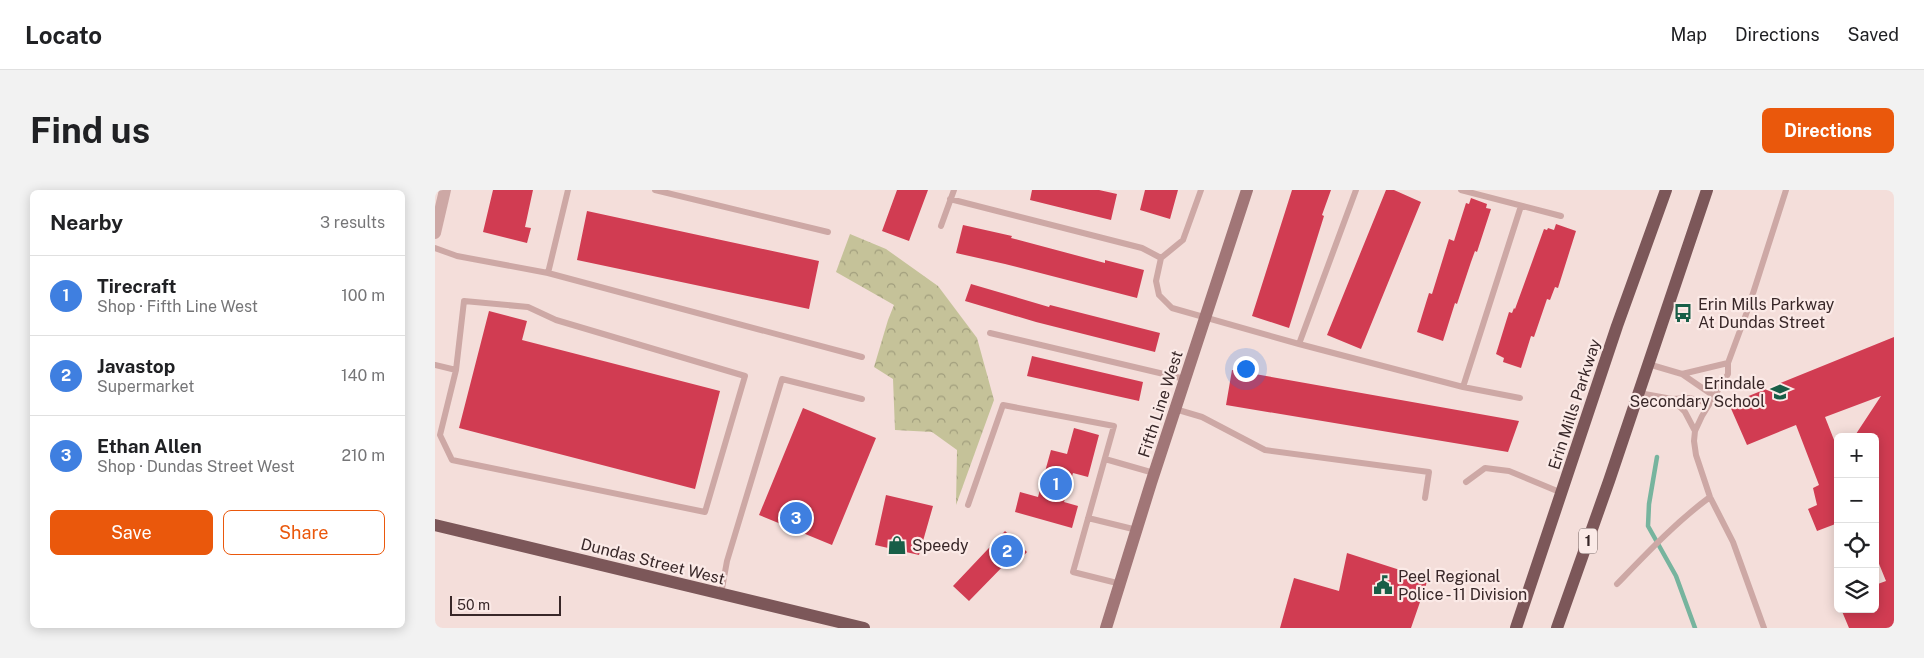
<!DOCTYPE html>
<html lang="en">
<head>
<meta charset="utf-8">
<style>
	:root { --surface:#fff; --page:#f2f2f2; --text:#202124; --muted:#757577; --line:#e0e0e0; --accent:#ea580c }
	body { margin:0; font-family:"Public Sans",sans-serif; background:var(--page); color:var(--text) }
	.controls { position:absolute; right:15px; bottom:15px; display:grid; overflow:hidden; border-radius:8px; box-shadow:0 2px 12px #0003 }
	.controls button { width:45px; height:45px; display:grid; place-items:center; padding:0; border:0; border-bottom:1px solid var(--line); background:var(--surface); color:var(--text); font:25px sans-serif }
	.scale { position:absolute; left:15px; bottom:12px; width:111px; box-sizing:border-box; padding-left:5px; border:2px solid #382728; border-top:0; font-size:14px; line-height:18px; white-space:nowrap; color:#382728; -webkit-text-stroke:4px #fbeae7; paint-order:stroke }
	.you { position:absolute; left:810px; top:178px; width:18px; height:18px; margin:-12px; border:4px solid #fff; border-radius:50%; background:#1a73e8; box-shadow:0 0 0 8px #1a73e833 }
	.badge { display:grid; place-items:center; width:32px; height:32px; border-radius:50%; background:var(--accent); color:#fff; font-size:16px; font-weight:700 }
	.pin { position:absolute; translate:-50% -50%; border:2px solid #fff; box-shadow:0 1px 5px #0006 }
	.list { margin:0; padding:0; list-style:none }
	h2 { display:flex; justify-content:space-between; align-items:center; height:65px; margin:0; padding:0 20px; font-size:21px }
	h2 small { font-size:16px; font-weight:400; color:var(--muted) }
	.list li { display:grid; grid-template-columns:32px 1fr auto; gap:15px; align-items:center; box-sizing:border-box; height:80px; padding:0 20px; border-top:1px solid var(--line) }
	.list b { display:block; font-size:19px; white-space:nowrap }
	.list p { margin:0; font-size:16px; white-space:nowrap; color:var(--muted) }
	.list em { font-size:16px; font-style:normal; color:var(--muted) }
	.actions { display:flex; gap:10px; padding:15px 20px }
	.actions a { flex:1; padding:11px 0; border:1px solid var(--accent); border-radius:8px; text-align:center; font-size:18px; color:var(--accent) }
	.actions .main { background:var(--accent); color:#fff }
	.icon { flex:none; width:28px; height:28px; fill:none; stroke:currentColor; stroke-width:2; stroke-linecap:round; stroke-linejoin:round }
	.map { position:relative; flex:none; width:1459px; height:438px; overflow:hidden; border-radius:8px }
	header { display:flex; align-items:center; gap:30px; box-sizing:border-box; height:70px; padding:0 25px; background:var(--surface); border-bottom:1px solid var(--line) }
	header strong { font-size:24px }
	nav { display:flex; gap:28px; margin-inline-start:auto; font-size:18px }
	.intro { display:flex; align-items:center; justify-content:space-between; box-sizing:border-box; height:120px; padding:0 30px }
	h1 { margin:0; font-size:35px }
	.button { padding:12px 22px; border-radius:8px; background:var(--accent); color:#fff; font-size:18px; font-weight:700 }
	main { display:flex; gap:30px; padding:0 30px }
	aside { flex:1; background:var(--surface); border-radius:8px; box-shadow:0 2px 12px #0003 }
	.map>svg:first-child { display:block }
	.forest { fill:url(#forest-crowns) }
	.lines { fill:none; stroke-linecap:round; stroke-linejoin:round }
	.stream { stroke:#77b49e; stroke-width:4.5 }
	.building { fill:#d13c52 }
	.lane { stroke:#cda8a5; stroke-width:6 }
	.street { stroke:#cda8a5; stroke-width:12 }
	.secondary { stroke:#a17677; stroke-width:12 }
	.primary { stroke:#7c5759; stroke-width:12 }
	.labels { text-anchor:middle; stroke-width:4.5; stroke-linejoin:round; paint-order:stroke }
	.shield { fill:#fbeae7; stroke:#726261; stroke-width:1 }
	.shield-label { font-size:15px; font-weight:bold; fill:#382728 }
	.poi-label { font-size:16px; fill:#382728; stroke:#fbeae7; text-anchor:start }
	.street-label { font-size:16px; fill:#382728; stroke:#fbeae7 }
</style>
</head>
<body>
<header>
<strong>Locato</strong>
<nav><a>Map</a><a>Directions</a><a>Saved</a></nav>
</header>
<div class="intro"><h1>Find us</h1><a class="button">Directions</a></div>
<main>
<aside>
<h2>Nearby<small>3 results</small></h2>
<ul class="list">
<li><span class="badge" style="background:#3f7fe0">1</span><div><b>Tirecraft</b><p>Shop · Fifth Line West</p></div><em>100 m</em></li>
<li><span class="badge" style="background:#3f7fe0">2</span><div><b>Javastop</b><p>Supermarket</p></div><em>140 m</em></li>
<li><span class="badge" style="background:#3f7fe0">3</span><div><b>Ethan Allen</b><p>Shop · Dundas Street West</p></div><em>210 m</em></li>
</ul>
<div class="actions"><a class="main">Save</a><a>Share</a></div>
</aside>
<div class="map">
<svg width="1459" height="438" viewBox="0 0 1459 438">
	<defs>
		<pattern id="forest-crowns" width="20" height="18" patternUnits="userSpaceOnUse" patternTransform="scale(1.25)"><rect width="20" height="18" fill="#c5c299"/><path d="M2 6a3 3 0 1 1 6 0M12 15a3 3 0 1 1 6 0" fill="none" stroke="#a19e7d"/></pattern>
	</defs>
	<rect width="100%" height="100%" fill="#f4deda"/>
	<path class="forest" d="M415 44 451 59 503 96 542 148 559 210 521 315 522 260 497 242 460 240 458 189 439 177 453 130 459 115 401 82Z"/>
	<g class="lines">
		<path class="stream" d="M1222 267 1214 314 1213 336 1241 386 1260 438"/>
	</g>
	<path class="building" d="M58 0H98L90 37 96 38 92 53 48 42Z
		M462 0H493L474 51 447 41Z
		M597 0H664L682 4 676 30 595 10Z
		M710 0H743L735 29 705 20Z
		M857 0H896L887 25 889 26 854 138 817 126Z
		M951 0H959L986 12 926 159 892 145Z
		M1036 8 1052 14 1051 18 1056 19 1042 62 1040 61 1036 72 1022 114 1020 113 1008 151 982 142 994 103 997 104 1014 49 1019 51 1031 13 1034 14Z
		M152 21 384 71 374 119 142 70Z
		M1121 34 1141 41 1123 98 1120 97 1115 110 1112 109 1099 147 1096 146 1086 178 1068 172 1069 168 1061 164 1074 122 1077 123 1079 118 1080 119 1109 39 1112 40 1113 38 1119 40Z
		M528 35 577 46 576 48 670 73V70L709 80 702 108 570 74 521 63Z
		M536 94 614 117 615 115 725 143 720 162 601 132 530 111Z
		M54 121 92 131 87 150 285 201 260 299 24 238Z
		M1459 147V438H1414L1406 419H1440V395L1451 391 1440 364V247H1419L1446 206 1390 227 1403 260V333L1382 341 1373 319 1382 315 1378 298 1384 295 1361 235 1312 255 1294 214Z
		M597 166 708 192 704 211 592 186Z
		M797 180 1084 231 1073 262 791 215Z
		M368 218 441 248 397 355 324 325Z
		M639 238 664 245 653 287 638 283 629 312 643 316 637 338 580 322 585 302 603 307 616 260 632 264Z
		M451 305 498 316 484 365 440 355Z
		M570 341 592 362 581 374 576 368 534 411 518 396Z
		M912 363 993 389 976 438H845L859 388 904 401Z"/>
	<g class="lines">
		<path class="lane" d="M220 0 393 42
			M766 0 748 50 726 68 721 91 724 105 737 118 864 154
			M921 0 864 154 1028 197 1085 208
			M1026 0 1126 26
			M515 9 707 58 726 68
			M506 36 519 0
			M0 58 22 66 113 83 427 167
			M113 83 133 0
			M29 111 93 117 121 130 310 186 270 322 17 270 5 245 21 180Z
			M555 143 750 189
			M1213 174 1247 184 1279 206
			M0 175 21 180
			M1247 184 1293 173
			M1028 197 1086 16
			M1204 203 1237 209 1254 208 1274 213
			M1237 209 1250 222 1260 241
			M740 219 767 227 830 260 994 282 990 308
			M670 269 719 283
			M1031 292 1050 278 1074 281 1127 303
			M533 315 568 215 679 236 638 382 686 394
			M653 328 702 340
			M1182 394C1211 364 1241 332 1275 307
			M286 404 292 371 347 189 427 209
			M1329 438 1298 352 1275 307 1261 265 1259 251 1260 241 1267 226 1293 184V173L1313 119 1351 0"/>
		<path class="street" d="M0 43 10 0"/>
		<path class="secondary" d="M671 438 716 293 812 0"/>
		<path class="primary" d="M0 335 429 438
			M1081 438 1182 136 1231 0
			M1122 438 1174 291 1272 0"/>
	</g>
	<defs>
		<g id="bus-bare" transform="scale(1.5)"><path d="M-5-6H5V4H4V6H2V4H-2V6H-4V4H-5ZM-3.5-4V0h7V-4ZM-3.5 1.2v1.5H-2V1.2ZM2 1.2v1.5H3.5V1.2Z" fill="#185e47" stroke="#fbeae7" stroke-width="2.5" paint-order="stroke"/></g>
		<g id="school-bare" transform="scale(1.5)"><path d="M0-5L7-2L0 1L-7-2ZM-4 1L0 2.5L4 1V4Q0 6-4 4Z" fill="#185e47" stroke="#fbeae7" stroke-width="2.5" paint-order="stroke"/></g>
		<g id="shop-bare" transform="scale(1.5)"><path d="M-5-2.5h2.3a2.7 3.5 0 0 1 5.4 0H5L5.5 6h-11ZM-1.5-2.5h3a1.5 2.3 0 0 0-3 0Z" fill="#185e47" stroke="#fbeae7" stroke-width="2.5" paint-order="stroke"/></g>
		<g id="civic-bare" transform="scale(1.5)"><path d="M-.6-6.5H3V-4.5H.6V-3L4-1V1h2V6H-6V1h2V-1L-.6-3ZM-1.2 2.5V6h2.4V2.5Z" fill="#185e47" stroke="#fbeae7" stroke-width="2.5" paint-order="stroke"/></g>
	</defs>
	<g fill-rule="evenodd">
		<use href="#bus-bare" x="1248" y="123"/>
		<use href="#school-bare" x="1345" y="202"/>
		<use href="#shop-bare" x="462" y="355"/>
		<use href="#civic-bare" x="948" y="395"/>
	</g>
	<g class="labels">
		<rect class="shield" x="1144" y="338.5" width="18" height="25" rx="4"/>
		<g class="shield-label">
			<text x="1153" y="356">1</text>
		</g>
		<g class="poi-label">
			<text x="1263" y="120">Erin Mills Parkway<tspan x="1263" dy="18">At Dundas Street</tspan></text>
			<text x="1330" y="199" text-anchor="end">Erindale<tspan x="1330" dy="18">Secondary School</tspan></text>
			<text x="477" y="361">Speedy</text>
			<text x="963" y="392">Peel Regional<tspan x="963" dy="18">Police - 11 Division</tspan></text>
		</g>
		<g class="street-label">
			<text transform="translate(725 214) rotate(-72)" y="6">Fifth Line West</text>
			<text transform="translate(1139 214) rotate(-72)" y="6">Erin Mills Parkway</text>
			<text transform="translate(218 371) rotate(14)" y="6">Dundas Street West</text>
		</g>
	</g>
</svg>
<div class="controls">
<button>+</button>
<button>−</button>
<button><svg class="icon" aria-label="locate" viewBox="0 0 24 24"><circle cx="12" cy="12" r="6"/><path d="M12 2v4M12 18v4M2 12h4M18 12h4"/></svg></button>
<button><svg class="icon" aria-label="layers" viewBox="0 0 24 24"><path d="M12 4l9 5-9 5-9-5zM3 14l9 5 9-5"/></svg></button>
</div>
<div class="scale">50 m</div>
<div class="you"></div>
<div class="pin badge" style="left:621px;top:294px;background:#3f7fe0">1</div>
<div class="pin badge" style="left:572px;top:361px;background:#3f7fe0">2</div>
<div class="pin badge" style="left:361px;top:328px;background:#3f7fe0">3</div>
</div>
</main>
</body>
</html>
